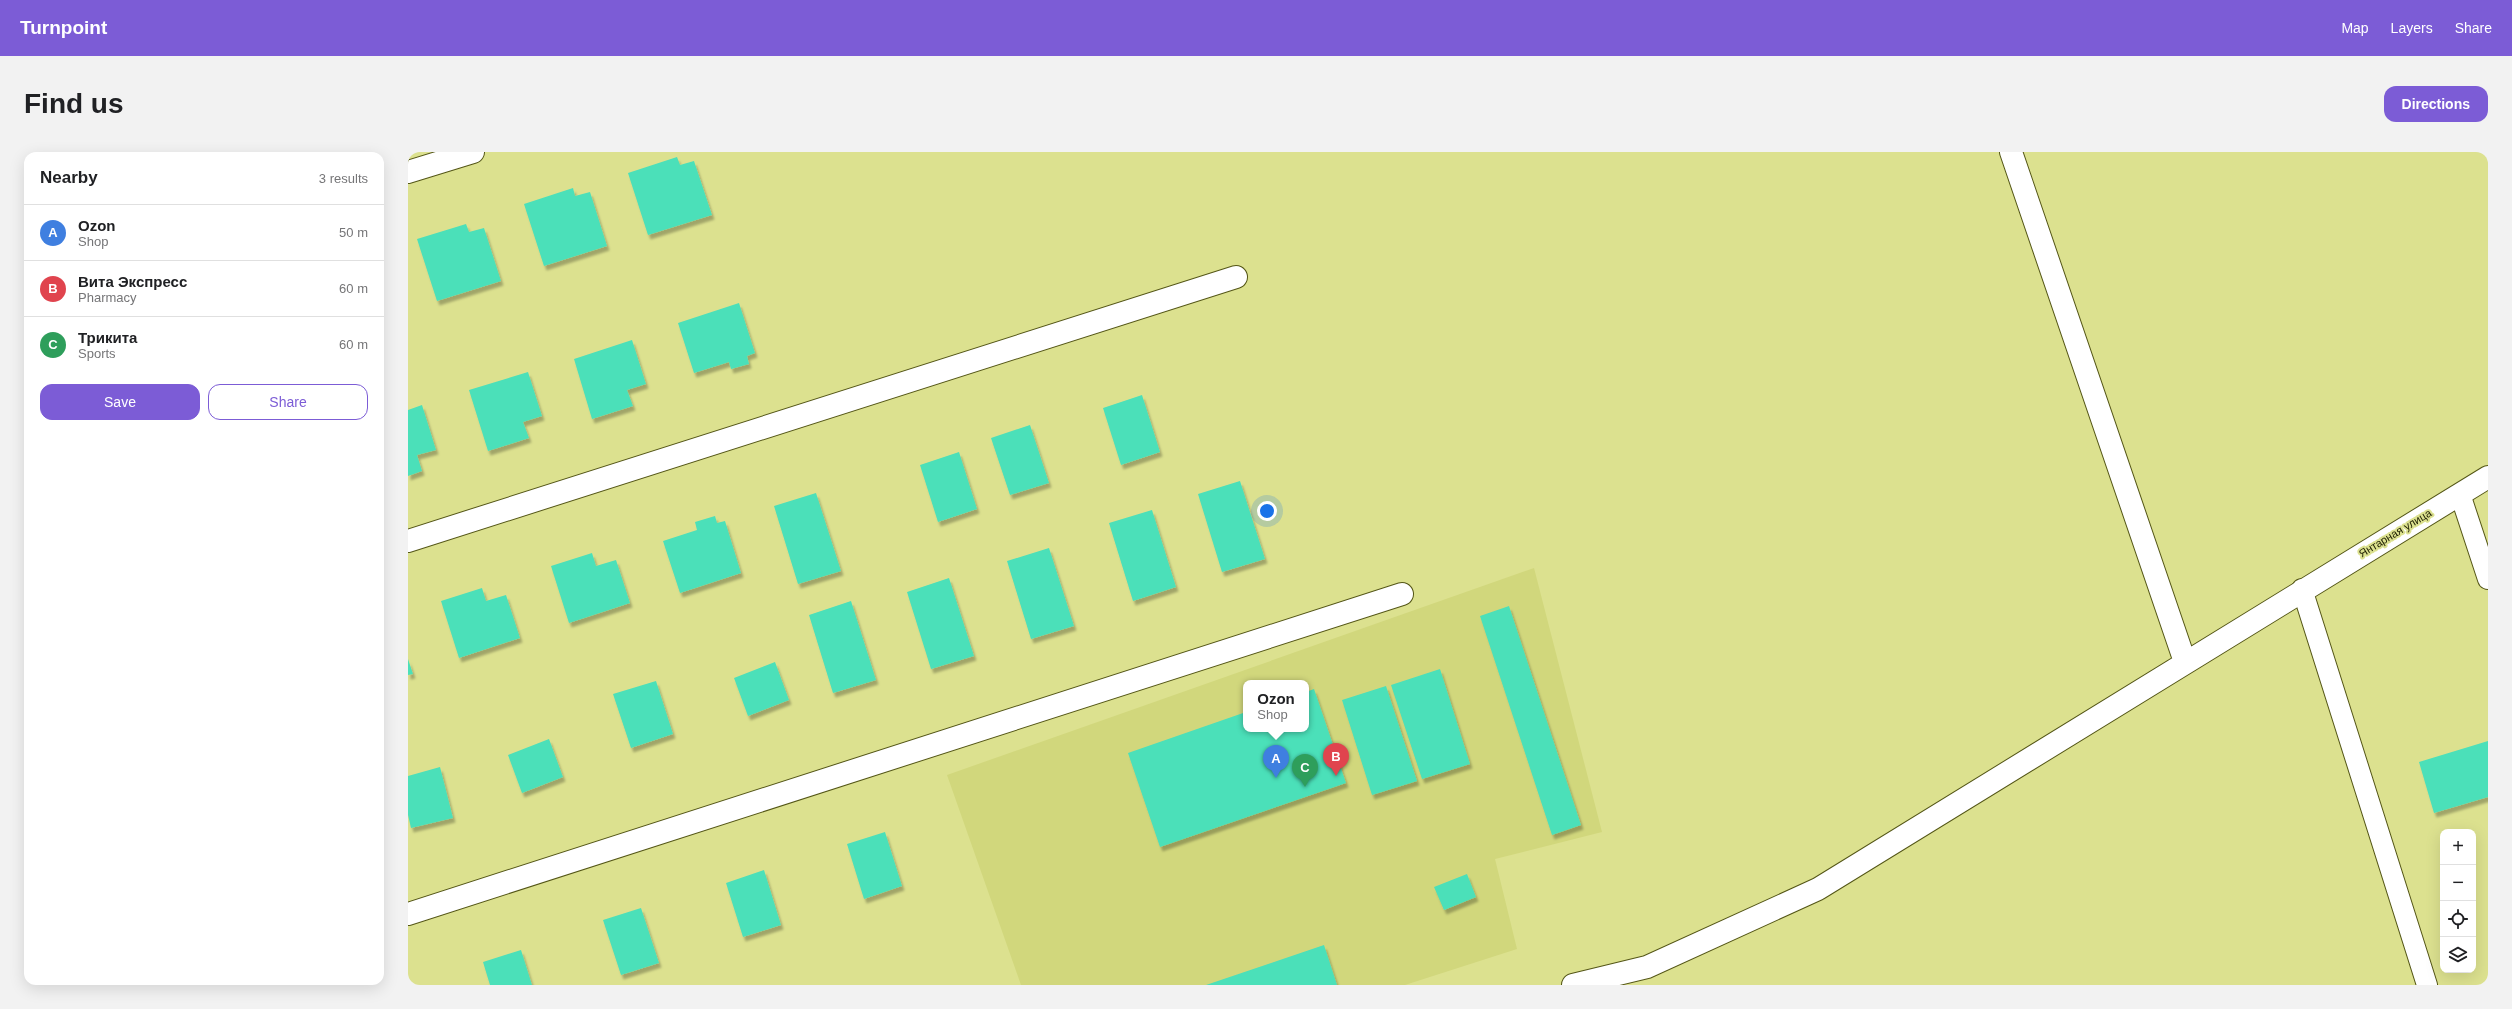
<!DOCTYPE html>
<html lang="en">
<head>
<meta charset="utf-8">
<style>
	:root { --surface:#fff; --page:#f2f2f2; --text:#202124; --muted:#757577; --line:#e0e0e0; --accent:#7c5cd6 }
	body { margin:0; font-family:Helvetica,sans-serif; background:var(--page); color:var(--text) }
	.controls { position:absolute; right:12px; bottom:12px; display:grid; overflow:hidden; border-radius:8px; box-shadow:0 4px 16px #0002 }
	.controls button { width:36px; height:36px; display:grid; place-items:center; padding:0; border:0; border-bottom:1px solid var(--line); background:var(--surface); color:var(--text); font:20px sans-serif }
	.you { position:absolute; left:859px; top:359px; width:14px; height:14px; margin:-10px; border:3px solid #fff; border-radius:50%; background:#1a73e8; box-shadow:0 0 0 6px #1a73e833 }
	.badge { display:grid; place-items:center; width:26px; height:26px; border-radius:50%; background:var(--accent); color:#fff; font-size:13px; font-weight:700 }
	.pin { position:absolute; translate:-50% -33px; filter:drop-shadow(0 1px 2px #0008) }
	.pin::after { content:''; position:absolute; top:21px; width:14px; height:12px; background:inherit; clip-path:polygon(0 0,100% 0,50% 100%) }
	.popup { position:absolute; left:835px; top:528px; width:66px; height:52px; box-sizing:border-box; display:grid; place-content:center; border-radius:8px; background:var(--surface); filter:drop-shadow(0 1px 3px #0005); font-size:13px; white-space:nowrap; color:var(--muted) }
	.popup b { font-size:15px; color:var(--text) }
	.popup::after { content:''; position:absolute; left:50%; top:100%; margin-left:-8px; border:8px solid transparent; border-top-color:var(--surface) }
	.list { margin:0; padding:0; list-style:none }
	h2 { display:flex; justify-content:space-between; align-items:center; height:52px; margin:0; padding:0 16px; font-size:17px }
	h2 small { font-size:13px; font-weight:400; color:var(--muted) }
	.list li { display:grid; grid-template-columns:26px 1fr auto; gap:12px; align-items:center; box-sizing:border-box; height:56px; padding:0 16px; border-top:1px solid var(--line) }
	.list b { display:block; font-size:15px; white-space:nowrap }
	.list p { margin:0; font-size:13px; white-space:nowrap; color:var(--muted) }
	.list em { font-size:13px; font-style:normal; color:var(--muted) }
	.actions { display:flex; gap:8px; padding:12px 16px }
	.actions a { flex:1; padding:9px 0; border:1px solid var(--accent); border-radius:12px; text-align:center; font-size:14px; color:var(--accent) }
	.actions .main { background:var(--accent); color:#fff }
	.icon { flex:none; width:22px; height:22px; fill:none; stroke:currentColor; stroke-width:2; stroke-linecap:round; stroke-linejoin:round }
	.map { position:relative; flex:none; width:2080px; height:833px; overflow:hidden; border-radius:12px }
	header { display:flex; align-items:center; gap:24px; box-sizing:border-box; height:56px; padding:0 20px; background:var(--accent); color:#fff }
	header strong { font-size:19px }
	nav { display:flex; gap:22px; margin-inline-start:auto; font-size:14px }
	.intro { display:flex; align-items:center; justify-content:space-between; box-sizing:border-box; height:96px; padding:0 24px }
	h1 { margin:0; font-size:28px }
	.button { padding:10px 18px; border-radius:12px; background:var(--accent); color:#fff; font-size:14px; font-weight:700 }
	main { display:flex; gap:24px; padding:0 24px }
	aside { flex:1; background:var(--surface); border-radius:12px; box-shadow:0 4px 16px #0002 }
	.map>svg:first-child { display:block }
	.built { fill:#d1d77c; fill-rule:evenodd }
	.building { fill:#4be0b9; filter:url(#shadow) }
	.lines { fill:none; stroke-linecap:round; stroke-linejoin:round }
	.service-casing { stroke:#545617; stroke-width:22 }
	.minor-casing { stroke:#545617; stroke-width:24 }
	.service { stroke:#fff; stroke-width:20 }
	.minor { stroke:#fff; stroke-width:22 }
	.labels { text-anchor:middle; stroke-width:4; stroke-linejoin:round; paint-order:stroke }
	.street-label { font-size:11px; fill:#1c1d00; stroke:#dce18f }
</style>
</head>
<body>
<header>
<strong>Turnpoint</strong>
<nav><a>Map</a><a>Layers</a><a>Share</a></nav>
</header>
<div class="intro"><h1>Find us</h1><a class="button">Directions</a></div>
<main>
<aside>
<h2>Nearby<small>3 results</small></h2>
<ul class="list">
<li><span class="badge" style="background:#3f7fe0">A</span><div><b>Ozon</b><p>Shop</p></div><em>50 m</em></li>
<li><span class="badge" style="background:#e0444e">B</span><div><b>Вита Экспресс</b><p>Pharmacy</p></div><em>60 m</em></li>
<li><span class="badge" style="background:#2e9e5b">C</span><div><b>Трикита</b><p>Sports</p></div><em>60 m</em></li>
</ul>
<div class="actions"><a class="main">Save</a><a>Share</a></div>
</aside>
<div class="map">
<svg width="2080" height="833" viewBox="0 0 2080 833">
	<defs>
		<filter id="shadow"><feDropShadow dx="2.5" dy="4.5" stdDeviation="1" flood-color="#0004"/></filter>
	</defs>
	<rect width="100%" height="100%" fill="#dce18f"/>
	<path class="built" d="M1126 416 1194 680 1087 707 1109 797 997 833H613L539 623ZM838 531H898V577H838Z"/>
	<path class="building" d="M269 5 272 13 286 9 304 63 240 83 220 21Z
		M165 36 167 44 182 40 199 94 136 114 116 52Z
		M58 72 61 80 76 76 93 129 29 149 9 87Z
		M331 151 347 201 339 204 341 212 323 217 321 210 286 221 270 171Z
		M224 188 238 232 219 238 225 254 184 267 166 207Z
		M120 220 134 264 115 270 121 286 80 299 61 238Z
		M734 243 752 300 713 313 695 256Z
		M14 253 28 298 9 303 14 319 0 324V258Z
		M622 273 641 331 602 343 583 286Z
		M551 300 569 357 530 370 512 313Z
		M832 329 857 407 814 420 790 342Z
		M408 341 433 419 390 432 366 354Z
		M744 358 768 435 725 449 701 371Z
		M307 364 309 371 317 369 333 421 272 441 255 389 289 378 287 370Z
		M641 396 666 474 623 487 599 409Z
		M184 401 188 414 208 408 222 451 161 471 143 414Z
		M541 426 566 504 523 517 499 440Z
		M74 436 78 449 98 443 112 486 51 506 33 449Z
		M443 449 468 528 425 541 401 463Z
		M1101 454 1173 673 1144 683 1072 464Z
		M0 507 5 522 0 523Z
		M367 510 381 548 340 564 326 526Z
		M1032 517 1062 612 1014 627 983 533Z
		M248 529 265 582 223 596 205 542Z
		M978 534 1009 629 964 643 934 548Z
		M906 537 938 631 752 695 720 601 838 560V577H898V540Z
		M141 587 155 625 114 641 100 603Z
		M2080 589V645L2026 661 2011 610Z
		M32 615 45 666 3 676 0 663V624Z
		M477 680 494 734 456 747 439 692Z
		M356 718 373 773 335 785 318 731Z
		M1059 722 1068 745 1036 758 1026 735Z
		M233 756 251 811 213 823 195 768Z
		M916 793 929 833H798Z
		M113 798 124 833H82L75 810Z"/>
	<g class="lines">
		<g class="service-casing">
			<path id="service" d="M2052 342 2080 427
				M1894 437 2019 833"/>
		</g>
		<g class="minor-casing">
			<path id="minor" d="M1603 0 1777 510
				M0 20 65 0
				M0 389 828 125
				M0 762 994 442
				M1165 833 1239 815 1410 737 2080 325"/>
		</g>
		<use href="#service" class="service"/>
		<use href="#minor" class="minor"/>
	</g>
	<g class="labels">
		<g class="street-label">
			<text transform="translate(1987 381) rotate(-31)" y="4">Янтарная улица</text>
		</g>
	</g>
</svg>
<div class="controls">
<button>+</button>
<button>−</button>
<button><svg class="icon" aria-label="locate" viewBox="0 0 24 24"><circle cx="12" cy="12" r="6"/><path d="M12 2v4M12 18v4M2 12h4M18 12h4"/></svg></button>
<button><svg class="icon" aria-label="layers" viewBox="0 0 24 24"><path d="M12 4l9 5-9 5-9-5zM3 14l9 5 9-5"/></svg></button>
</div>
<div class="you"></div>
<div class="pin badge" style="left:868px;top:626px;background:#3f7fe0">A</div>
<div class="popup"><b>Ozon</b>Shop</div>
<div class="pin badge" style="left:928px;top:624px;background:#e0444e">B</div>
<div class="pin badge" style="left:897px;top:635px;background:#2e9e5b">C</div>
</div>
</main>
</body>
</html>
